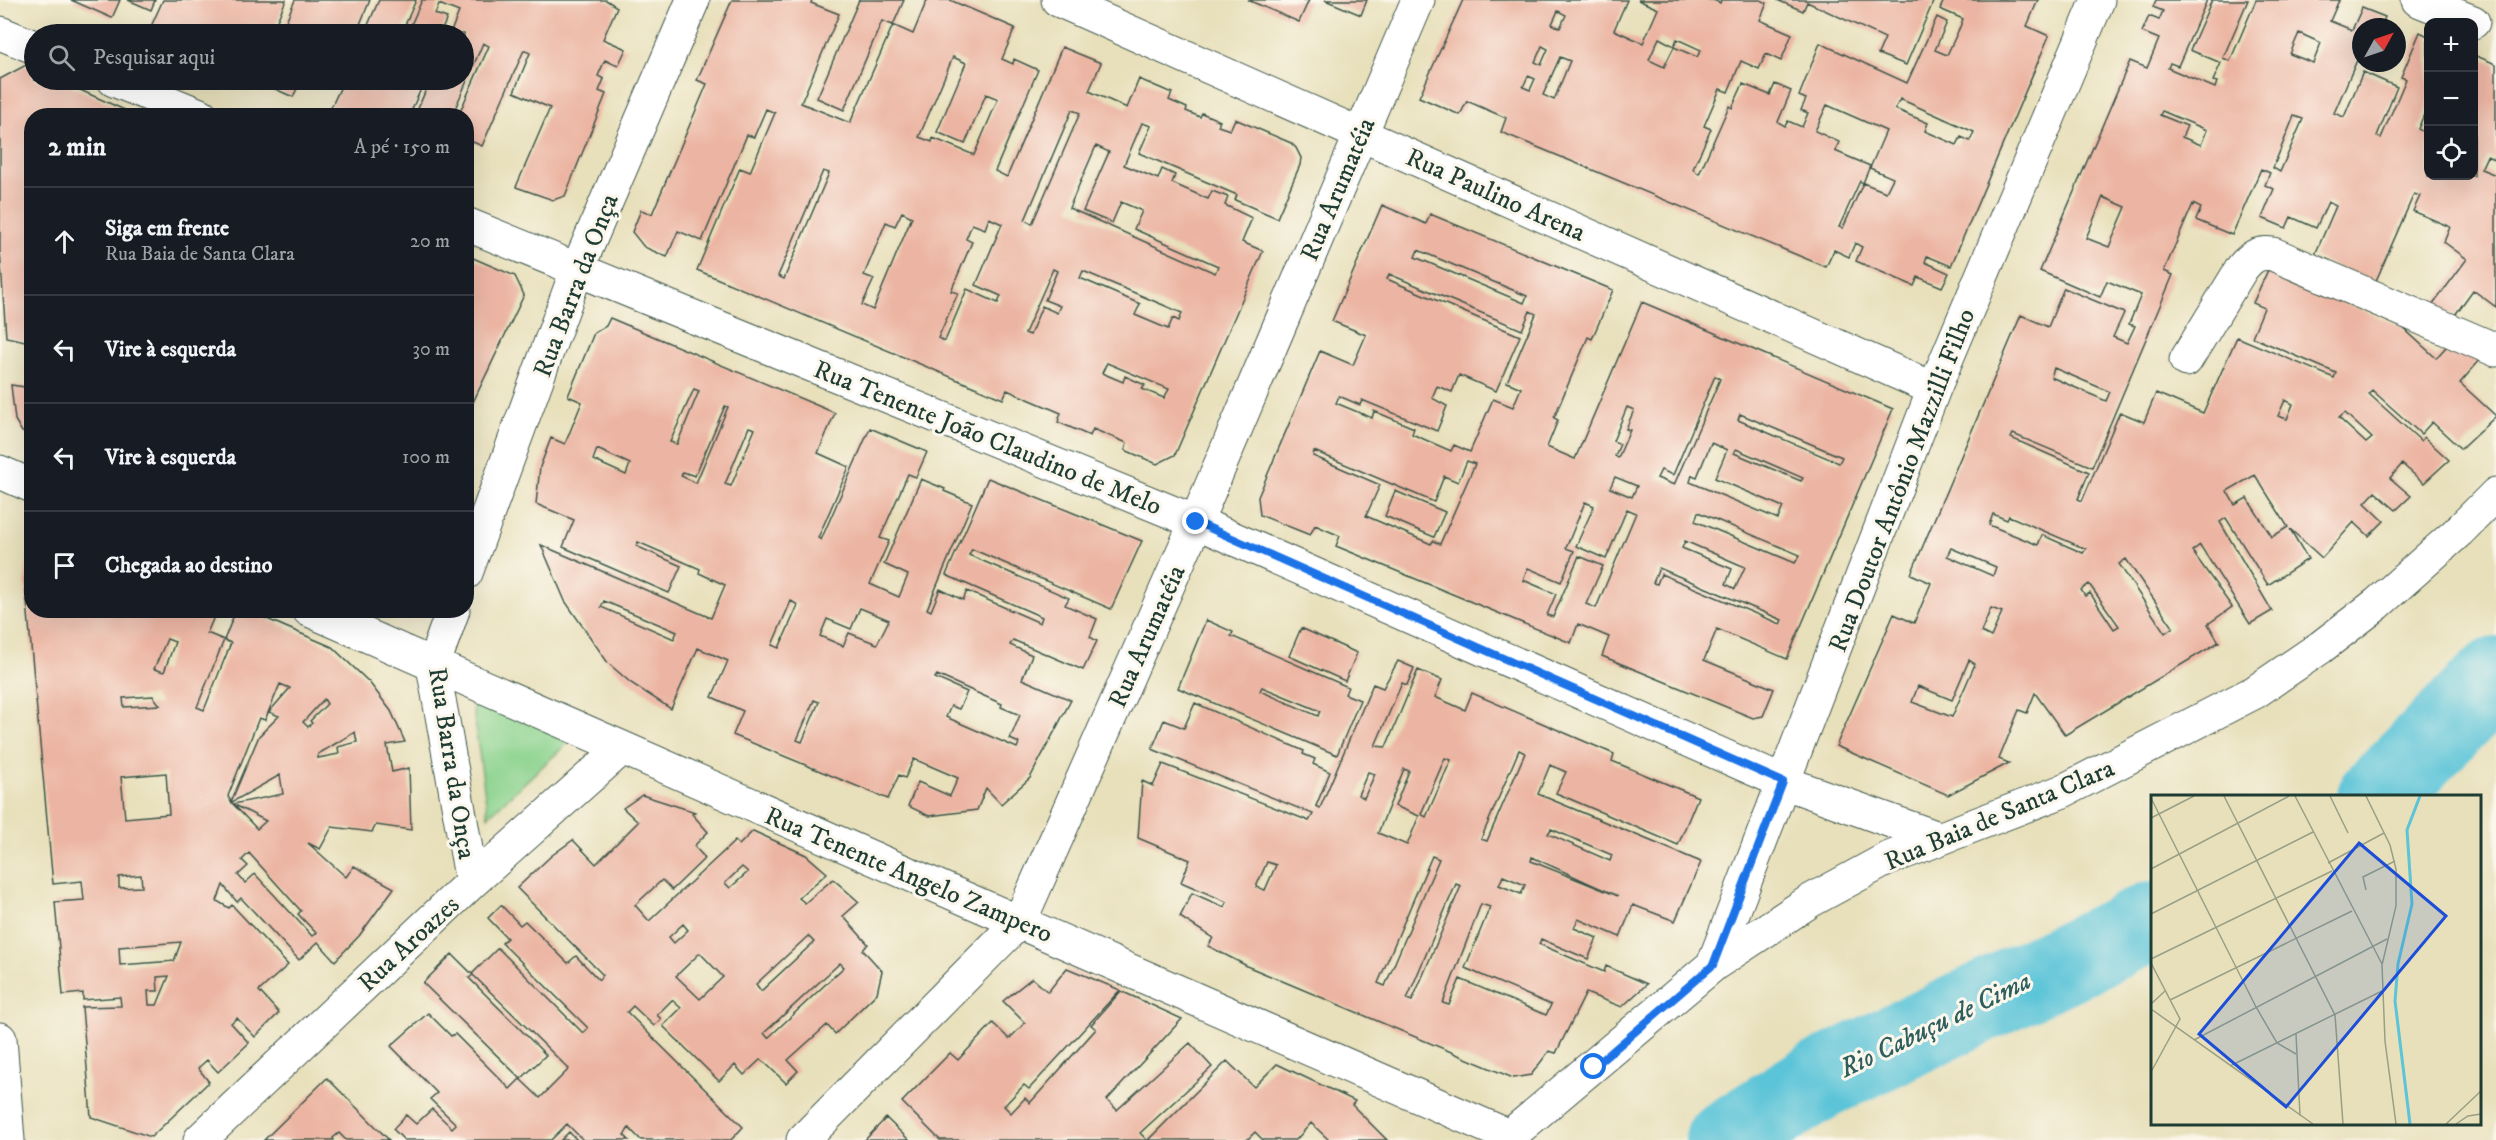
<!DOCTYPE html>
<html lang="pt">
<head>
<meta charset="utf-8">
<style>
	:root { --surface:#171b24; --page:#242831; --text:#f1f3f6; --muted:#9ea1a6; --line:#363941 }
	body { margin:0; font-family:"IM FELL DW Pica",serif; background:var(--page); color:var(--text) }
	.controls { position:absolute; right:18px; top:18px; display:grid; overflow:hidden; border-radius:12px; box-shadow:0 6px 24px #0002 }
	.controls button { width:54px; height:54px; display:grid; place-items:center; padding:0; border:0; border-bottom:2px solid var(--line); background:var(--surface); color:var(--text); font:30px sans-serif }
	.compass { position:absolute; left:2352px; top:18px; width:54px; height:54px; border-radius:50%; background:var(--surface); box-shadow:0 6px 24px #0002; rotate:50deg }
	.stop { position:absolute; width:18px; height:18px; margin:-14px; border:4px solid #1a73e8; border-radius:50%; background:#fff }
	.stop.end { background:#1a73e8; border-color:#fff; box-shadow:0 2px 6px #0008 }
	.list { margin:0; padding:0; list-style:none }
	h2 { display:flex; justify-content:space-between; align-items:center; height:78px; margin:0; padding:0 24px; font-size:26px }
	h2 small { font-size:20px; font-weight:400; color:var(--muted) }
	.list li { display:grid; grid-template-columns:39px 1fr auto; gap:18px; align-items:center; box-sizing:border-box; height:108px; padding:0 24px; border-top:2px solid var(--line) }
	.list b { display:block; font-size:22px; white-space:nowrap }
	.list p { margin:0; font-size:20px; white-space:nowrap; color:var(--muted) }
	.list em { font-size:20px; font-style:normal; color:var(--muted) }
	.icon { flex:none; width:33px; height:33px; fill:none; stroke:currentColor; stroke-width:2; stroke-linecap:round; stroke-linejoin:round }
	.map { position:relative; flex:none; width:2496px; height:1140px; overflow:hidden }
	.search { position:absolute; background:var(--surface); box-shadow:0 6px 24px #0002; left:24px; top:24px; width:450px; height:66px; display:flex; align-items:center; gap:15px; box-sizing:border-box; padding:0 21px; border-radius:33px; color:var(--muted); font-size:22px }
	.panel { position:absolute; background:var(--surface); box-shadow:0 6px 24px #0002; left:24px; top:108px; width:450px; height:510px; border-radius:24px }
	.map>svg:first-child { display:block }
	.green { fill:#8cd38e; stroke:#568861; stroke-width:1.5 }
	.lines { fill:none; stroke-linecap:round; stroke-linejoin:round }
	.river { stroke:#5bc4d8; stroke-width:80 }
	.building { fill:#ecb5a3; fill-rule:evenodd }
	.street-casing { stroke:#3d5548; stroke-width:35 }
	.street { stroke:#fff; stroke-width:33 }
	.route { stroke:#1a73e8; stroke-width:8 }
	.labels { text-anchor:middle; stroke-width:6; stroke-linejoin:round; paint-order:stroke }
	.street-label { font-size:26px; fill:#1f3d34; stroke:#fbf7ec }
	.water-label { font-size:27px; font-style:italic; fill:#2e5f5d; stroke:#fbf7ec }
	.inset-river { fill:none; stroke:#5bc4d8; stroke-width:3 }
	.inset-road { fill:none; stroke:#989f85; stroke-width:1.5 }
	.view { fill:#1d4ed8; fill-opacity:0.15; stroke:#1d4ed8; stroke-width:3 }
	.inset-edge { fill:none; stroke:#1f3d34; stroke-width:3 }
</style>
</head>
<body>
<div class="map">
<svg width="2496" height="1140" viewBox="0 0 2496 1140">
	<rect width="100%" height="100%" fill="#fbf7ec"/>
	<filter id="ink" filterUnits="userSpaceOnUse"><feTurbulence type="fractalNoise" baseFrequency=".0167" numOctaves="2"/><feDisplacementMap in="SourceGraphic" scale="12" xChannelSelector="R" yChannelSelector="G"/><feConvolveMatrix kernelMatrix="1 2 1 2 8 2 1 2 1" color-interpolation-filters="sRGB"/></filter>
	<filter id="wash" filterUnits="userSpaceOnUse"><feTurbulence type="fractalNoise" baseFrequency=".008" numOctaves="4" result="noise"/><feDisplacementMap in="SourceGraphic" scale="24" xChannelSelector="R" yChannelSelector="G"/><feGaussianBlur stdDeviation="1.35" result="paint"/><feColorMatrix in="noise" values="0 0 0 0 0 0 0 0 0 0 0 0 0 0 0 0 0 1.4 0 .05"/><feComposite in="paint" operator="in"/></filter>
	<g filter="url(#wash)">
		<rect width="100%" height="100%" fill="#e8e0bb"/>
		<path class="green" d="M470 689 581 731 488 816Z"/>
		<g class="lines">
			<path class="river" d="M2377 796 2496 677
				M1725 1140 1822 1079 2152 921"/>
		</g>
		<g id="blocks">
			<path class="building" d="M71 0H120L112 18Z
				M128 0H155L151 10Z
				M163 0H286L273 30 281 33 295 0H370L356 34H151L148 33Z
				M379 0H416L401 34H364Z
				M422 0H606L617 7 603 39 626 49 618 66 605 60 598 76 604 79 599 91 606 94 565 196 553 200 516 187 550 108 514 92 530 53 524 50 482 146 466 139V116H458L489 46 483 43 452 116H337L329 112 344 80H425L412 109 417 111 430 80H464V34H450L459 12 439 4 435 14 447 18 441 32 447 34H407Z
				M732 0H812L811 3 839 14 801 103 850 123 893 25 913 34 927 0H950L1015 28 1002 59 1013 64 1014 59 1038 70 995 171 1007 177 1062 47 1101 63 1089 91 1127 108 1139 79 1172 93 1169 100 1187 108 1186 111 1200 117 1202 113 1220 121 1218 126 1230 130 1235 119 1291 143 1296 148 1301 158 1300 165 1277 218 1235 200 1237 195 1139 153 1151 126 1142 123 1124 165 1158 179 1162 169 1175 175 1172 183 1208 199 1212 191 1228 197 1225 205 1252 218 1242 242 1263 251 1175 455 1157 464 1125 450 1127 443 1093 429 1090 436 1058 422 1061 413 1007 390 1003 399 697 270 740 168 750 172 775 113 766 109 754 137 747 135 702 241 678 231 667 257 644 247 632 232 641 210 652 214 707 84 697 80ZM953 57 966 63 937 132 965 144 986 94 998 99 974 155 933 138 932 142 919 137ZM1072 110 1080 113 1032 224 1025 220ZM1096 146 1109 152 1083 211 1112 223 1121 202 1142 211 1134 229 1218 266 1215 273 1069 208ZM823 171 829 173 784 279 778 276ZM902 212 912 217 873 310 862 305 874 279 864 275 886 222 895 226ZM989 218 1002 224 976 285 1001 296 998 303 967 289 945 341 938 338 958 293 951 291 972 242 966 239 972 224 985 229ZM1053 269 1057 271 1045 300 1060 306 1057 313 1042 306 1030 335 1025 333ZM1083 271 1182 313 1179 321 1173 318 1168 329 1135 315 1140 304 1080 278ZM1107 363 1169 389 1164 398 1142 389 1145 385 1125 376 1123 382 1102 373Z
				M859 0H904L893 25 882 21 844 110 817 98Z
				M1248 0H1309L1299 22Z
				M1325 0H1367L1361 15Z
				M1463 0H1627L1614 30 1643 43 1658 9 1638 0H1713L1720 3 1721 0H1761L1767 3 1760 20 1792 34 1781 61 1766 54 1759 69 1741 61 1728 92 1720 89 1704 126 1711 129 1693 169 1699 174 1729 106 1732 108 1743 84 1770 95 1775 84 1791 91 1778 122 1785 126 1788 121 1802 127 1808 113 1801 110 1806 99 1799 96 1820 43 1907 83 1937 17 1947 22 1935 50 1947 55 1960 27 1963 19 1940 9 1944 0H2038L2027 26 2049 36 1951 266 1927 256 1925 262 1949 273 1942 287 1918 277 1914 286 1856 261 1862 247 1855 243 1849 257 1834 250 1826 267 1501 132 1506 118 1467 101 1460 115 1419 97ZM1558 11 1566 15 1560 28 1552 24ZM1659 38 1674 46 1677 39 1701 50 1697 57 1674 47 1664 67 1649 60ZM1542 46 1548 49 1541 65 1535 62ZM1560 57 1570 61 1554 100 1543 95ZM1528 76 1535 79 1530 90 1523 87ZM1900 99 1974 132 1970 141 1961 137 1957 145 1925 131 1928 123 1895 109ZM1827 105 1886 131 1870 168 1893 178 1886 192 1863 183 1870 166 1835 151 1839 142 1815 131ZM1860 181 1863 183 1843 228 1839 227Z
				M1777 0H1934L1906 65 1878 54 1885 38 1807 2 1803 11Z
				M2156 0H2207L2178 66 2170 63 2168 68 2215 88 2217 82 2213 81 2221 63 2190 50 2212 0H2248L2223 58 2230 61 2256 0H2339L2330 21 2352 30 2362 8 2385 17 2381 27H2361V51L2334 113 2344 117 2363 72 2397 87 2377 136 2381 138 2406 79 2401 77 2420 32 2428 36V105L2418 129 2425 133 2428 124V176H2474V55L2496 64V160L2487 156 2481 169 2496 175V307L2473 290 2455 315 2432 306 2467 259 2444 242 2450 227 2413 211 2420 196 2414 194 2375 283 2314 257 2336 206 2328 202 2316 228 2291 217 2286 228 2262 218 2274 189 2265 185 2270 173 2261 169 2232 235 2196 220 2201 208 2193 204 2164 271 2173 275 2092 467 2013 434 2011 438 2089 472 2078 499 2082 501 2120 412 2144 422 2156 393 2203 413 2237 337 2334 378 2336 373 2252 337 2264 308 2253 303 2268 270 2402 327 2436 358 2447 346 2480 360 2460 383 2496 416 2461 449 2432 422 2421 434 2372 390 2369 394 2421 441 2424 437 2449 460 2424 483 2402 464 2390 478 2411 496 2396 510 2375 492 2365 503 2384 521 2369 536 2354 522 2322 558 2290 529 2308 559 2268 585 2226 518 2220 522 2272 611 2250 624 2200 545 2192 551 2232 607 2208 624 2219 642 2065 735 2035 693 2027 713 2019 710 1999 759 2009 763 1948 795 1836 746 1894 614 1914 623 1931 583 1911 574 2021 315 2048 327 2064 288 2124 313 2113 337 2127 343 2135 326 2129 324 2141 295 2107 281 2100 297 2040 271 2130 61 2147 68 2159 39 2142 32 2149 16 2159 20 2163 11 2153 7ZM2299 33 2321 43 2313 63 2290 54ZM2162 111 2207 130 2201 145 2182 137 2187 126 2160 115ZM2294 116 2303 119 2280 172 2273 168ZM2103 197 2126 207 2109 247 2086 238ZM2054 368 2110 392 2106 401 2051 377ZM2285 400 2293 404 2287 419 2278 416ZM2345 413 2372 438 2366 443 2339 418ZM2255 475 2288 527 2272 537 2247 498 2235 505 2227 491ZM1993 514 2007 520 2009 516 2086 549 2083 553 2042 535 2038 545 1989 525ZM1951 548 1996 567 1993 576 1947 556ZM2126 559 2173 627 2165 633 2119 564ZM2089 584 2119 626 2114 629 2090 593 2085 596 2081 590ZM1991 608 2002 612 1991 637 1981 632ZM1969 660 1975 664 1952 717 1912 702 1918 686 1952 700Z
				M26 65 34 69V80H58L138 116H32V350H29L30 342 6 337 0 250V79Z
				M255 80H301L293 97Z
				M1382 205 1426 224 1430 214 1613 290 1592 339 1588 337 1554 418 1558 420 1547 447 1575 459 1642 302 1893 409 1787 659 1717 629 1704 660 1774 689 1763 716 1753 718 1602 656 1609 637 1578 624 1571 643 1336 546 1340 536 1315 525 1310 535 1260 515 1258 497 1320 351 1353 365 1366 335 1332 321ZM1418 250 1527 296 1524 303 1415 257ZM1389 274 1522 330 1530 311 1536 314 1507 382 1521 388 1513 407 1493 399 1470 452 1454 445 1451 451 1412 434 1414 428 1374 411 1372 418 1336 403 1339 396 1360 405 1362 400 1437 431 1447 406 1432 398 1437 386 1452 392 1459 375 1496 391 1520 336 1387 279ZM1715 376 1720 379 1674 485 1657 478 1661 470 1673 475ZM1627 407 1634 410 1626 429 1630 430 1618 458 1615 456 1620 444 1613 441ZM1740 414 1842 457 1839 463 1738 420ZM1711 443 1727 450 1715 478 1783 507 1778 519 1690 482 1692 475 1697 477ZM1736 449 1803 478 1801 481 1734 453ZM1314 451 1434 502 1444 476 1458 482 1467 461 1475 464 1440 544 1433 541 1431 544 1366 516 1380 485 1313 456ZM1615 477 1637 486 1632 497 1610 488ZM1585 502 1594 506 1576 546 1606 559 1627 509 1636 513 1596 608 1586 604 1603 566 1579 556 1553 617 1547 615 1556 594 1523 580 1528 568 1561 582 1574 551 1566 548ZM1698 512 1800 555 1795 563 1695 521ZM1685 541 1745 567 1735 589 1726 584 1732 569 1682 548ZM1659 568 1782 620 1780 624 1661 574 1657 584 1653 583Z
				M466 255 515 276 524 295 466 417Z
				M610 318 835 413 818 453 849 467 818 538 821 540 870 428 927 452 916 477 908 474 880 538 889 541 870 584 899 597 908 575 884 564 921 479 945 489 944 491 972 503 927 609 931 611 940 589 963 600 967 591 1040 623 1042 617 946 575 988 478 1142 541 1111 609 972 549 969 555 1069 598 1065 605 1097 619 1090 637 1097 641 1083 670 1013 640 1010 645 1032 655 1022 679 1071 700 1030 778 1001 804 986 788 977 810 929 816 908 806 918 782 950 796 958 778 914 759 905 778 899 775 888 799 733 735 743 711 712 697 728 661 698 648 671 709 631 683 608 663 565 601 541 545 711 618 725 585 699 573 700 569 638 542 636 546 681 566 669 593 563 547 574 520 536 504 540 467 551 438 565 444 582 402 568 396 594 333 606 326ZM694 389 699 391 677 444 670 442ZM725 406 728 407 696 483 681 476 683 472 695 476ZM749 427 755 429 731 486 725 484ZM597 449 630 464 626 475 593 460ZM604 601 677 632 674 639 601 607ZM791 601 798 605 779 648 772 645ZM860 608 889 620 877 644 849 633 843 646 820 636 827 619 851 629ZM937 675 1002 704 1001 707 1020 715 1010 739 1019 743 1017 748 946 717 951 706 959 709 967 692 935 678ZM814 700 819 702 802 742 797 740Z
				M11 385 32 388V436L22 432 15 420Z
				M1395 491 1445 512 1434 537 1385 516Z
				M32 531V610H217L207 633 224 640 236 610H246L332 647 369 682 391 711 405 742 387 745 392 772 409 768 411 830 376 825 372 832 332 827 320 849 308 843 346 877 354 866 394 888 359 936 335 961 318 942 299 960 241 898 237 902 223 885 217 901 229 908 232 905 288 965 259 991 279 1013 255 1037 237 1018 231 1023 249 1043 218 1072 207 1060 198 1068 209 1082 151 1137 91 1117 82 1007 121 1006 120 997 83 1000V993L63 995 55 902 84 900 82 881 53 884 25 581ZM167 639 175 642 164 672 154 669ZM224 640 231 643 204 710 197 707ZM280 684 290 688 269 712 279 716 259 736 231 802 228 796 259 718 265 720ZM153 696 160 705 124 707 123 698ZM324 699 327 704 310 721 312 723 308 727 303 722ZM355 732 357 742 338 747 339 754 318 758V754ZM166 773 169 814 125 818 121 777ZM280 775 283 794 233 804 266 821 257 829 233 804 232 802ZM249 853 301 911 298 914 316 933 312 936 255 874 245 883 238 875 248 866 242 860ZM141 875 142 887 119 888V877ZM181 942 174 961 120 965 119 947ZM169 976 157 1005H149L148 991H158L157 977Z
				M1206 620 1233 632 1231 636 1348 687 1345 694 1360 700 1337 755 1178 688ZM1262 687 1320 711 1318 716 1260 691Z
				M1301 628 1357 653 1345 681 1289 656Z
				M1398 661 1414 668 1407 685 1402 683 1375 746 1386 747 1418 670 1442 680 1435 697 1465 710 1472 693 1614 754 1612 761 1698 797 1678 845 1556 793 1566 772 1550 765 1538 794 1701 862 1675 921 1633 905 1620 937 1578 919 1574 928 1597 938 1588 959 1541 939 1539 944 1604 972 1606 966 1647 984 1622 1007 1586 993 1556 1053 1549 1051 1531 1075 1513 1078 1249 967 1208 946 1213 938 1180 917 1192 893 1224 907 1227 902 1181 882 1190 860 1138 838 1142 781 1153 786 1163 764 1309 821 1313 814 1152 749 1164 720 1184 728 1195 703 1304 751 1303 754 1315 759 1313 764 1330 772 1316 806 1320 808 1373 684 1383 688ZM1519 750 1525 753 1487 841 1481 839ZM1445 758 1451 760 1426 817 1421 814ZM1404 769 1409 771 1395 806 1419 816 1407 845 1378 833ZM1368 772 1375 774 1364 798 1358 795ZM1551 829 1612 855 1610 861 1548 834ZM1432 856 1439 859 1385 986 1378 983ZM1532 857 1595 886 1618 896 1531 861ZM1267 862 1276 865 1265 890 1256 887ZM1503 876 1525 885 1521 894 1499 885ZM1456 884 1461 886 1412 1001 1407 999ZM1481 904 1490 907 1465 968 1551 1005 1546 1015 1460 979 1449 1005 1443 1003Z
				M642 795 695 812 692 814 708 832 694 846 705 858 672 890 662 880 635 905 649 921 735 841 739 845 753 831 806 855 827 873 799 898 805 903 833 879 859 902 843 916 868 944 863 950 882 971 877 993 835 1034 827 1025 788 1060 798 1071 786 1083 761 1059 744 1075 735 1065 719 1081 663 1026 681 1008 672 1000 657 1015 661 1019 654 1026 633 1006 627 1012 743 1127 731 1140H641L629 1128 624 1135 629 1140H583L567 1124 551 1140H404L393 1129 406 1115 416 1124 432 1109 452 1128 456 1124 430 1099 437 1093 391 1046 428 1013 451 1036 455 1034 510 1089 520 1079 540 1098 569 1069 472 974 498 948 583 1033 588 1028 502 943 507 938 488 918 501 905 520 925 525 921 568 963 576 956 599 980 603 975 517 888 551 856 573 840 596 864 638 822 623 808ZM742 867 748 872 730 888 725 883ZM683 924 688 930 674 943 669 937ZM808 936 814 942 761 991 756 984ZM700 953 723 977 700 999 676 976ZM840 963 844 967 768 1038 764 1033Z
				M452 954 473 975 469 978 546 1055 521 1079 423 983Z
				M1067 968 1120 990 1029 1089 1024 1085 1004 1106 1011 1113 1025 1098 1030 1103 1096 1029 1091 1025 1121 991 1182 1019 1107 1100 1117 1110 1190 1043 1212 1067 1140 1133 1147 1140H940L902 1102 950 1053 958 1060 993 1023 1009 1039 1025 1023 1003 1001 1032 978 1048 992Z
				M1227 1061 1254 1087 1277 1064 1355 1101 1352 1105 1387 1140H1329L1311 1123 1296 1140H1263L1255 1132 1247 1140H1148Z
				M327 1078 389 1140H346L339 1133 333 1138 334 1140H264Z
				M886 1118 909 1140H865Z
				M569 1132 577 1140H561Z"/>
		</g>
	</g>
	<g filter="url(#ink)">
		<use href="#blocks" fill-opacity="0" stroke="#3d5548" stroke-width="1.5"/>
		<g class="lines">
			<g class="street-casing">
				<path id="street" d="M1058 0 1934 389
					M2418 0 2473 22
					M0 33 34 47
					M114 80 202 116
					M466 224 1196 522 1783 782 1938 838
					M2186 360 2242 268C2252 256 2258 252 2273 254L2496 350
					M0 472 32 486
					M466 573 577 270 693 0
					M309 610C708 789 1109 960 1509 1136
					M453 610 433 666 472 882
					M1713 965 1934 389 2098 0
					M0 1039 8 1140
					M200 1140 472 882 620 750
					M803 1140 1020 921 1196 522 1418 0
					M1505 1140 1713 965 1810 901 1887 859 2063 791 2255 692 2321 647 2377 604 2459 531 2496 494"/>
			</g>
			<use href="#street" class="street"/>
		</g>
	</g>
	<g class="lines" filter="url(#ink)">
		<path class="route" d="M1196 522 1783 782 1713 965 1594 1067"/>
	</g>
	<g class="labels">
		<g class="street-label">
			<text transform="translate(1337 189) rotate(-67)" y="9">Rua Arumatéia</text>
			<text transform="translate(1496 194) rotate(24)" y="9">Rua Paulino Arena</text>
			<text transform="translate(575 285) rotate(-69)" y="9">Rua Barra da Onça</text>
			<text transform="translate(988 437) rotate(22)" y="9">Rua Tenente João Claudino de Melo</text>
			<text transform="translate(1901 480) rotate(-69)" y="9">Rua Doutor Antônio Mazzilli Filho</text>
			<text transform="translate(1146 636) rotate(-66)" y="9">Rua Arumatéia</text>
			<text transform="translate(453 763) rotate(81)" y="9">Rua Barra da Onça</text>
			<text transform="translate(1999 814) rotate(-23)" y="9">Rua Baia de Santa Clara</text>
			<text transform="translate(909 874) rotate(23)" y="9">Rua Tenente Angelo Zampero</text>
			<text transform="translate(408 943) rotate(-43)" y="9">Rua Aroazes</text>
		</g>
		<g class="water-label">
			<text transform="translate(1935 1024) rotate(-26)" y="9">Rio Cabuçu de Cima</text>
		</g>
	</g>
	<g transform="translate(2151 795)">
		<rect width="330" height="330" fill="#e8e0bb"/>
		<path class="inset-river" d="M259 329 244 206 247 169 261 109 256 35 269 1"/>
		<path class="inset-road" d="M73 1 184 220 192 329M144 1 231 169M179 1 197 38M215 1 239 50 245 74V111L231 170 234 246 245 329M0 3 105 212 126 248 145 259M0 23 43 1M177 68 233 38M0 74 138 1M215 95 212 82 244 66M0 119 162 37M0 164 181 76M0 168 29 224 0 277M19 205 201 116M0 209 14 196M0 214 162 329M145 239 149 321M43 245 236 144M79 271 231 196M295 329 330 296M305 329 317 321 330 319"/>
		<path class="view" d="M208 48 295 121 135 312 48 239Z"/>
		<rect width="330" height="330" class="inset-edge"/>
	</g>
</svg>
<div class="controls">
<button>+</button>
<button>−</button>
<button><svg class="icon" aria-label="locate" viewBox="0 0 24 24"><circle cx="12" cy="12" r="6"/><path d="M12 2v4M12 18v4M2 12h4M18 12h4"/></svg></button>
</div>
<svg class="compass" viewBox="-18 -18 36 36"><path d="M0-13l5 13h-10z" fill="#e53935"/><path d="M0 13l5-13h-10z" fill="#9ea1a6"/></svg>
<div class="stop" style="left:1594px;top:1067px"></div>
<div class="stop end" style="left:1196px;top:522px"></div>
<div class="search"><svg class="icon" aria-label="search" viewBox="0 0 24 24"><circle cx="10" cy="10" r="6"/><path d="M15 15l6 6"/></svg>Pesquisar aqui</div>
<section class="panel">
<h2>2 min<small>A pé · 150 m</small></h2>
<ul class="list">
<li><svg class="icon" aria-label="ahead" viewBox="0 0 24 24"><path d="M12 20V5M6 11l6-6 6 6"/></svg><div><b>Siga em frente</b><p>Rua Baia de Santa Clara</p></div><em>20 m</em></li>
<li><svg class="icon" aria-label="left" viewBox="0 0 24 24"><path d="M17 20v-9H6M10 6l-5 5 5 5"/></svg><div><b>Vire à esquerda</b></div><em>30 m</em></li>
<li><svg class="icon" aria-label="left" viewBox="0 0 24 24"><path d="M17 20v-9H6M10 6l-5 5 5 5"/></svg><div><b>Vire à esquerda</b></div><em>100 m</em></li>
<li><svg class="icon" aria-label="arrive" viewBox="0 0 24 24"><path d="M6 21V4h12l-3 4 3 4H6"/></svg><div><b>Chegada ao destino</b></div></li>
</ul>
</section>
</div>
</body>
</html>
